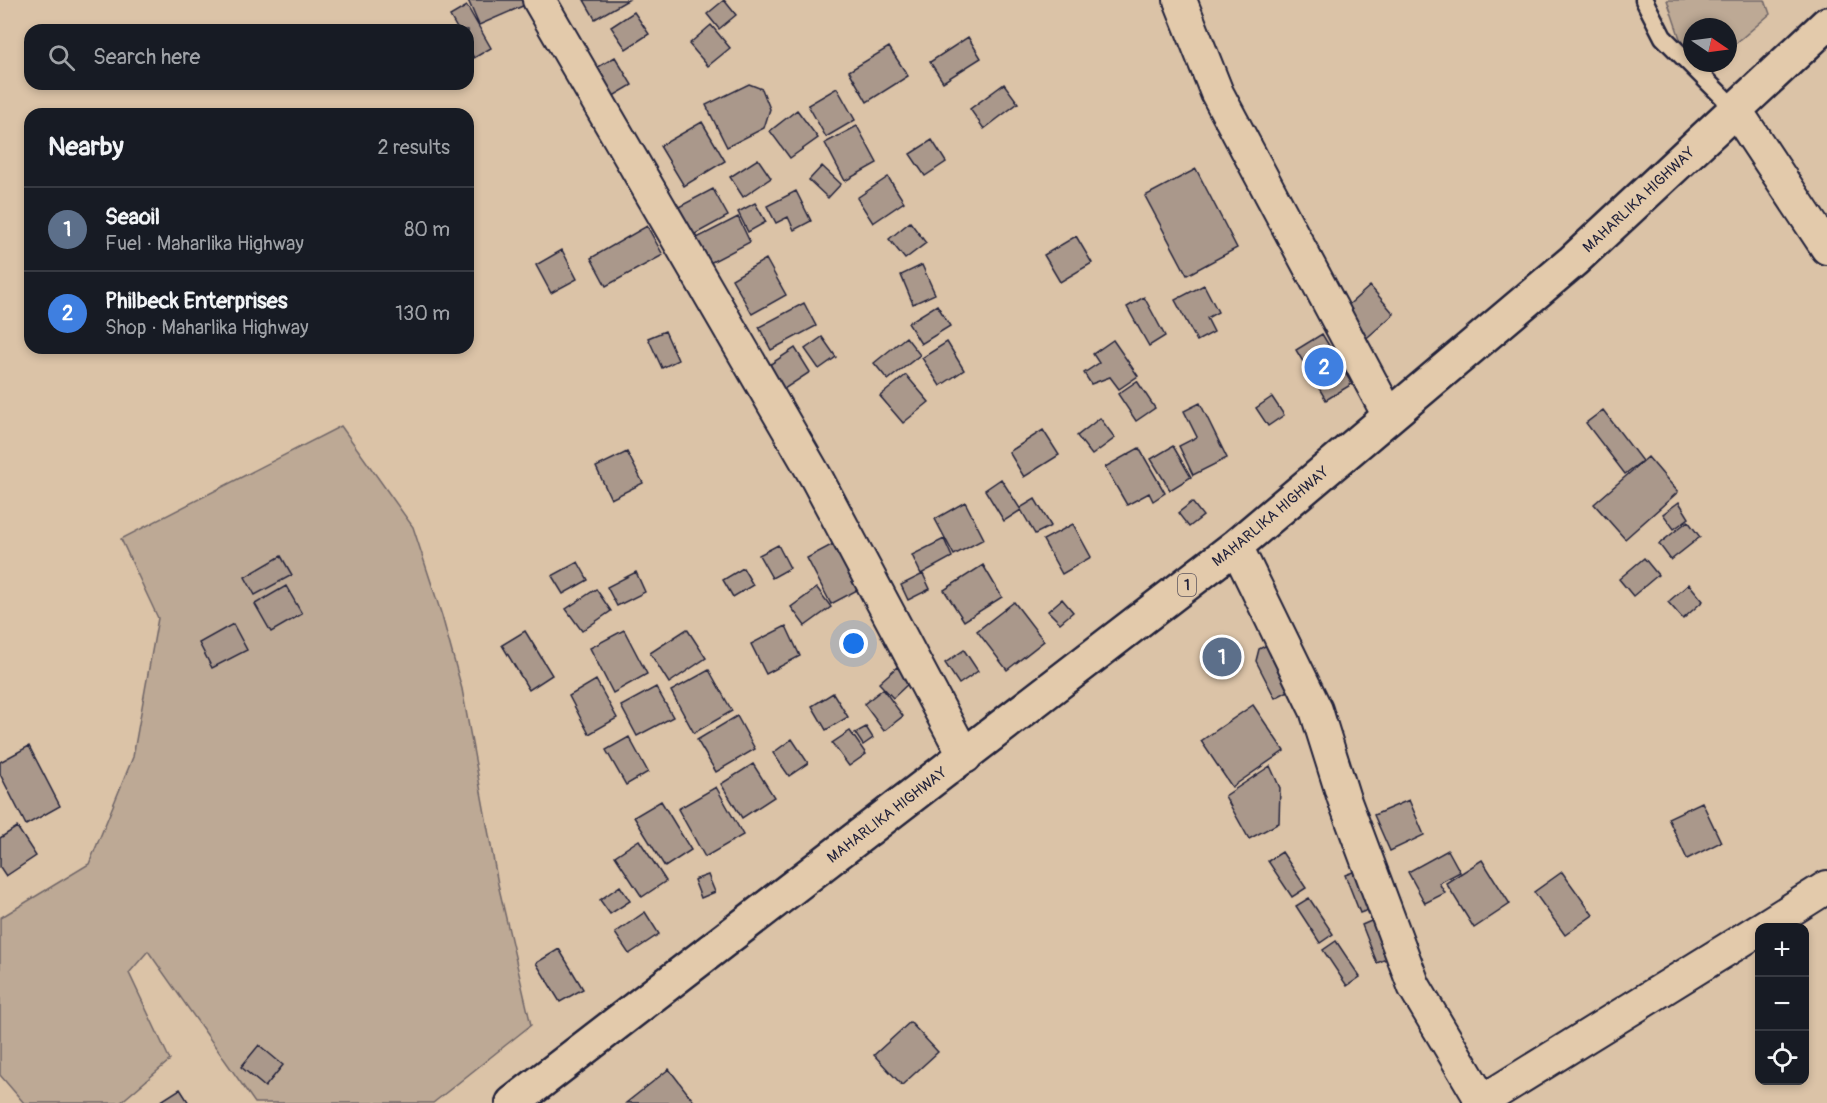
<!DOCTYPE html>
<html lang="en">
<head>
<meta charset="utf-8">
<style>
	:root { --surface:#171b24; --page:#20242c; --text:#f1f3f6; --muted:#9ea1a6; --line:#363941; --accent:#9495a2 }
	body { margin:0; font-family:Pangolin,sans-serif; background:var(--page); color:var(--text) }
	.controls { position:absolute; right:18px; bottom:18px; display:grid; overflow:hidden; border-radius:12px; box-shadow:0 3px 9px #0003 }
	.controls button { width:54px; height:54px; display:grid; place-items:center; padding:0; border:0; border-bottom:2px solid var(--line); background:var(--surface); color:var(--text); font:30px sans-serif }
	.compass { position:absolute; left:1683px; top:18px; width:54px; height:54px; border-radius:50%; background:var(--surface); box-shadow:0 3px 9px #0003; rotate:103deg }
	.you { position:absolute; left:854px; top:644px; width:21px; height:21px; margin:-15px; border:4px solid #fff; border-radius:50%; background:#1a73e8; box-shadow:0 0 0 9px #1a73e833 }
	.badge { display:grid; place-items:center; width:39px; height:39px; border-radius:50%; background:var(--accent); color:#fff; font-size:20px; font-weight:700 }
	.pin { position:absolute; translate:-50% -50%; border:3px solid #fff; box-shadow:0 2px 6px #0006 }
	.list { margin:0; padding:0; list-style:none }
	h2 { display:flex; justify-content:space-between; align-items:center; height:78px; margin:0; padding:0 24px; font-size:26px }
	h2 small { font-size:20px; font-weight:400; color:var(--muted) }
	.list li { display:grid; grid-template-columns:39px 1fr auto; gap:18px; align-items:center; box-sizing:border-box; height:84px; padding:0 24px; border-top:2px solid var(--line) }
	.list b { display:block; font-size:22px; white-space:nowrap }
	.list p { margin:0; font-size:20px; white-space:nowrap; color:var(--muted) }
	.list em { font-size:20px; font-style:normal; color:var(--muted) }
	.icon { flex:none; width:33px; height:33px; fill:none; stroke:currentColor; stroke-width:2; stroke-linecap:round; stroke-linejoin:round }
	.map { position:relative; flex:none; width:1827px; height:1103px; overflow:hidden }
	.search { position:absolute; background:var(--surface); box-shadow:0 3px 9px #0003; left:24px; top:24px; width:450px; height:66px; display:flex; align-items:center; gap:15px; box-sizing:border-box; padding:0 21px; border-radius:18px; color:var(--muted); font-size:22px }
	.panel { position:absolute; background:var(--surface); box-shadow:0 3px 9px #0003; left:24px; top:108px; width:450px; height:246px; border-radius:18px }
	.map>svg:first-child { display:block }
	.green { fill:#bda995; stroke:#706668; stroke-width:1.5 }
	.building { fill:#aa988b; stroke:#22223b; stroke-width:1.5 }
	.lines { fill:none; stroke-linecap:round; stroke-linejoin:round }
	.lane-casing { stroke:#22223b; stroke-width:21 }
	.street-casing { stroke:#22223b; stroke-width:36 }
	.highway-casing { stroke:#22223b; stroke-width:38 }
	.lane { stroke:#e3caab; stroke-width:16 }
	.street { stroke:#e3caab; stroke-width:32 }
	.highway { stroke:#e3caab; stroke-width:33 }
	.labels { text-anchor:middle; stroke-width:6; stroke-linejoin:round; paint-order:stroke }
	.shield { fill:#e3caab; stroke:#5c545d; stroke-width:1.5 }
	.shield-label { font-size:14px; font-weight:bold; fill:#22223b }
	.street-label { font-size:15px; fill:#22223b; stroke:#e3caab }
</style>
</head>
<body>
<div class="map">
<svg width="1827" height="1103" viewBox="0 0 1827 1103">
	<rect width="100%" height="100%" fill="#dbc3a7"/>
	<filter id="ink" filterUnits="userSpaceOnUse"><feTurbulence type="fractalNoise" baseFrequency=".0167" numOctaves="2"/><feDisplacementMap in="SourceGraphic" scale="12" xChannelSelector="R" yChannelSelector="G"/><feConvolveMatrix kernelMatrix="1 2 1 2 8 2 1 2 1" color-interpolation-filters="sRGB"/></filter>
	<g filter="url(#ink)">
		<path class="green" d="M1667 0H1765L1770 14 1728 50V27H1692V63H1713L1694 80Z
			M341 426 413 527 442 616 462 689 498 884 531 1025 433 1103H255L148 951 129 973 170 1060 120 1103H24L0 1075V918L89 864 133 757 158 618 121 539Z"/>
		<path class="building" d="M468 0H523L525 5 479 25Z
			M584 0H628L595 19Z
			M724 0 736 15 719 29 707 14Z
			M467 6 491 48 474 58 468 47V30H458L450 16Z
			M634 12 649 34 626 49 611 27Z
			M711 25 730 48 708 66 689 44Z
			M968 37 981 58 943 82 930 62Z
			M889 47 908 76 867 102 849 71Z
			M615 57 632 85 610 98 593 70Z
			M749 84 762 89 770 109 764 128 727 147 706 105Z
			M1004 84 1018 103 984 129 970 109Z
			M837 88 855 120 826 137 808 105Z
			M797 110 818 138 790 158 770 131Z
			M702 122 725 161 684 186 660 146Z
			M857 126 877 163 845 181 825 143Z
			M932 140 946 162 925 176 910 154Z
			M758 159 771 178 743 197 730 177Z
			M822 166 841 184 828 198 809 180Z
			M1196 169 1237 248 1187 275 1145 196Z
			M888 177 904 202 873 223 857 198Z
			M713 189 728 216 688 238 673 210Z
			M796 191 811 221 794 230 788 217 776 223 767 206Z
			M755 203 766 222 748 232 738 212Z
			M738 217 750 242 706 265 693 240Z
			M910 222 926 243 905 259 889 239Z
			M647 226 663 255 606 286 591 258Z
			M1076 236 1092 263 1060 282 1044 255Z
			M562 250 577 279 551 293 536 265Z
			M766 259 786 295 752 314 732 279Z
			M922 265 935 294 913 304 901 275Z
			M1204 285 1218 312 1207 318 1214 332 1197 341 1175 300Z
			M1370 286 1394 314 1361 343 1336 316Z
			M1144 297 1165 336 1149 346 1127 307Z
			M804 303 816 326 771 350 759 327Z
			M937 305 950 326 921 344 908 323Z
			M665 331 678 360 662 368 648 338Z
			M1322 334 1352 384 1326 400 1296 350Z
			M822 337 836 357 819 369 805 349Z
			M906 337 920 355 888 380 874 363Z
			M1113 340 1138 376 1119 389 1110 377 1091 384 1084 373 1099 363 1093 354Z
			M947 342 964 370 940 386 922 358Z
			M795 348 810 372 778 393 763 369Z
			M906 375 929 402 903 423 880 396Z
			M1137 381 1155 408 1136 421 1118 394Z
			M1272 397 1284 415 1268 426 1256 408Z
			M1200 403 1227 458 1193 475 1179 446 1197 437 1184 411Z
			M1603 410 1642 461 1625 474 1586 423Z
			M1100 418 1115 438 1092 455 1077 436Z
			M1043 430 1059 455 1024 477 1009 452Z
			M1173 446 1191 477 1170 490 1151 459Z
			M1139 448 1165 493 1153 501 1149 493 1127 505 1105 467Z
			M627 452 643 483 611 499 596 467Z
			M1648 457 1678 492 1625 539 1594 504Z
			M1001 479 1021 510 1004 521 985 490Z
			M1035 499 1051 526 1035 534 1020 508Z
			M965 502 984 539 954 555 935 519Z
			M1192 502 1203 516 1189 527 1178 513Z
			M1679 502 1689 518 1674 529 1663 514Z
			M1688 521 1700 537 1671 560 1659 544Z
			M1073 524 1091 557 1062 574 1043 540Z
			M944 539 952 557 921 574 912 555Z
			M837 542 861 588 831 604 807 558Z
			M778 545 790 568 772 578 759 555Z
			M281 556 292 575 255 595 245 577Z
			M1644 558 1658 575 1633 596 1619 579Z
			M578 562 588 580 563 594 552 576Z
			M983 565 1002 597 964 621 944 590Z
			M743 568 753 585 733 597 723 580Z
			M636 572 645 592 617 606 607 587Z
			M923 574 930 589 908 600 901 585Z
			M1689 584 1703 601 1683 619 1668 602Z
			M286 586 302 614 271 632 255 604Z
			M817 588 831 607 805 626 791 607Z
			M596 589 611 611 582 631 566 609Z
			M1062 599 1073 612 1060 623 1048 611Z
			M1014 602 1044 641 1007 670 977 631Z
			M233 624 247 650 212 668 199 643Z
			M786 626 800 656 766 674 751 644Z
			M687 629 706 658 669 683 650 653Z
			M624 630 647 674 613 693 590 648Z
			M525 631 552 675 529 690 502 645Z
			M1277 640 1300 685 1275 698 1256 661 1259 649Z
			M964 650 978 671 959 684 945 663Z
			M897 667 910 682 893 698 879 683Z
			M709 670 732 711 694 733 671 691Z
			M596 680 617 718 589 734 569 696Z
			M656 687 673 717 637 736 621 706Z
			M883 689 903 716 884 731 864 704Z
			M833 693 848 717 826 730 812 706Z
			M1253 705 1284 751 1232 787 1201 741Z
			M737 716 755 749 716 772 697 740Z
			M866 727 873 738 863 745 855 733Z
			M850 731 866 754 849 766 832 743Z
			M629 737 648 772 626 785 606 750Z
			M792 739 808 763 789 776 773 753Z
			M29 746 60 806 26 825 0 774V762Z
			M753 764 774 797 742 818 721 784Z
			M1270 766 1280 788 1279 823 1249 839 1225 796Z
			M716 787 743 835 705 857 678 809Z
			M1409 800 1424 835 1390 851 1374 815Z
			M661 801 691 850 665 867 634 817Z
			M1702 802 1721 842 1687 859 1668 818Z
			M17 827 36 856 6 876 0 867V838Z
			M639 840 666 881 642 897 615 856Z
			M1448 850 1460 872 1439 883 1445 893 1425 903 1408 872Z
			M1282 852 1306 888 1292 897 1268 861Z
			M1482 860 1510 904 1474 928 1446 883Z
			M1361 869 1376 907 1360 913 1345 875Z
			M1562 872 1593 915 1565 935 1534 892Z
			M708 875 715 892 701 898 694 880Z
			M620 886 630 901 610 914 600 900Z
			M1309 898 1333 934 1320 943 1296 906Z
			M645 912 659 934 629 954 615 933Z
			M1378 918 1393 956 1377 963 1362 925Z
			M1336 941 1360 977 1347 986 1323 950Z
			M559 949 583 989 560 1002 536 963Z
			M910 1022 938 1052 902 1085 874 1055Z
			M259 1045 283 1065 265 1087 241 1067Z
			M669 1069 695 1103H626Z
			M180 1089 189 1103H158Z"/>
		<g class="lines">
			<g class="lane-casing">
				<path id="lane" d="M1644 0 1663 37 1735 109"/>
			</g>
			<g class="street-casing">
				<path id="street" d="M539 0 817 479 965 757
					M1180 0 1217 93 1389 416
					M1735 109 1827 248
					M1236 546 1316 710 1344 799 1414 986 1482 1101
					M1762 928 1827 887
					M1479 1103 1760 929"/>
			</g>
			<g class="highway-casing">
				<g id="highway">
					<path id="s1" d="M513 1103 1236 546 1573 261 1827 24"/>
				</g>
			</g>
			<use href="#lane" class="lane"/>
			<use href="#street" class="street"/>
			<use href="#highway" class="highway"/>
		</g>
	</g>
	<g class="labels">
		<rect class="shield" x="1178" y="574" width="18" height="22" rx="4.5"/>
		<g class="shield-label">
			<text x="1187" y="590">1</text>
		</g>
		<g class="street-label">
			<text dy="5" stroke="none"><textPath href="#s1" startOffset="1444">MAHARLIKA HIGHWAY</textPath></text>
			<text dy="5" stroke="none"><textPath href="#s1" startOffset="958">MAHARLIKA HIGHWAY</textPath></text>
			<text dy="5" stroke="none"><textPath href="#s1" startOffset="472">MAHARLIKA HIGHWAY</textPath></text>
		</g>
	</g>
</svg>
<div class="controls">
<button>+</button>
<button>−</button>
<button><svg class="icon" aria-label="locate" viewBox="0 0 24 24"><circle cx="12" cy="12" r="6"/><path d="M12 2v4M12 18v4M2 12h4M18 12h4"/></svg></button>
</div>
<svg class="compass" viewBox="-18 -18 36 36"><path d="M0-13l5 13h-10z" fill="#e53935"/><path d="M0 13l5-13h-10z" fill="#9ea1a6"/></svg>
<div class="you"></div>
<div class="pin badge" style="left:1222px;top:657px;background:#5c6f8a">1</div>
<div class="pin badge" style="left:1324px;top:367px;background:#3f7fe0">2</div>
<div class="search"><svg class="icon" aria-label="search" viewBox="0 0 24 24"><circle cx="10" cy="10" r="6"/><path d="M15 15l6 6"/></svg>Search here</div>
<section class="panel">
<h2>Nearby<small>2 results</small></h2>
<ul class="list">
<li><span class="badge" style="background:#5c6f8a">1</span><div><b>Seaoil</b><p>Fuel · Maharlika Highway</p></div><em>80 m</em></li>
<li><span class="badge" style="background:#3f7fe0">2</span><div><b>Philbeck Enterprises</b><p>Shop · Maharlika Highway</p></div><em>130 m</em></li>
</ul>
</section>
</div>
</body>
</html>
